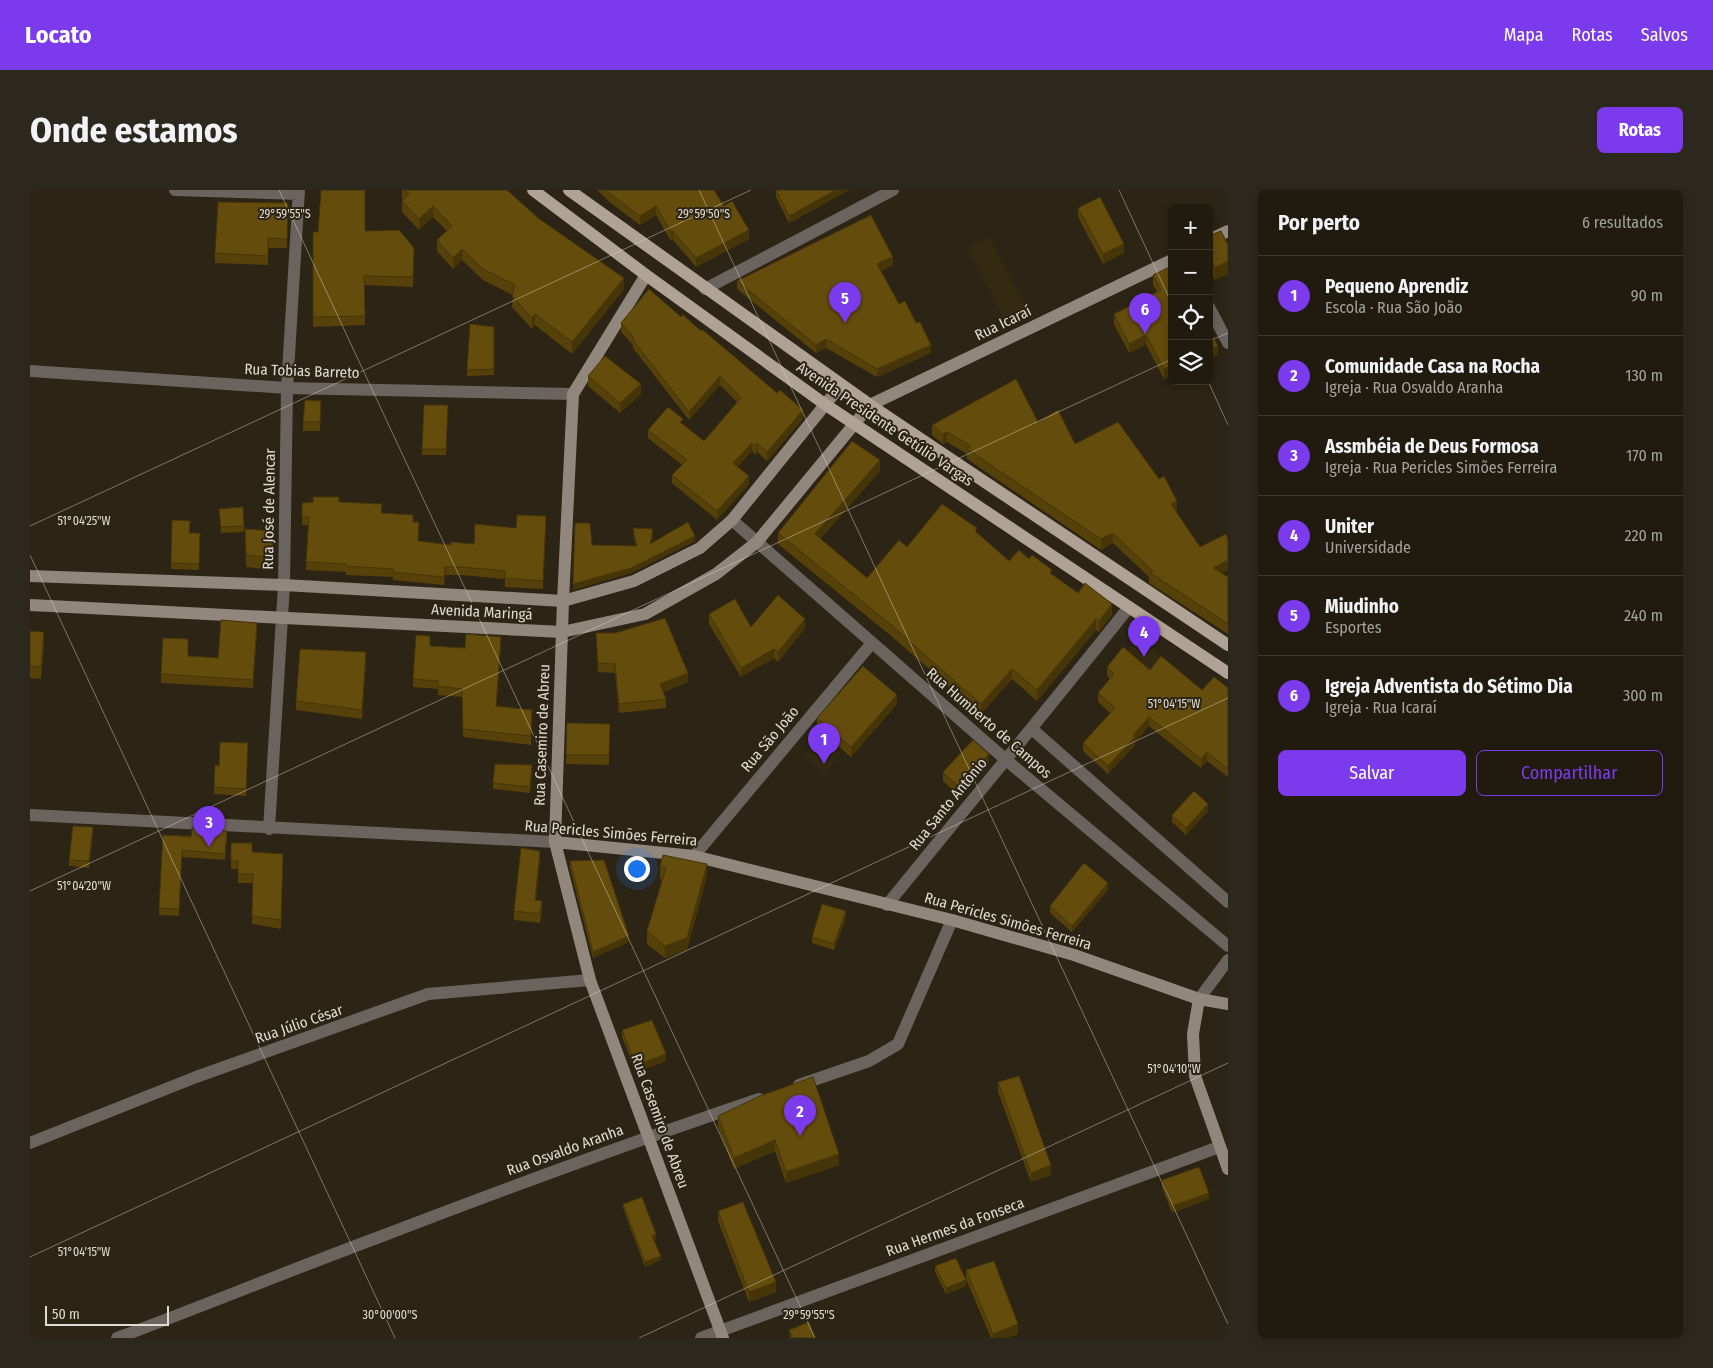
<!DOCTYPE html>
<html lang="pt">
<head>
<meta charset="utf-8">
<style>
	:root { --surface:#211b0f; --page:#2d281d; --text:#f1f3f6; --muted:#a2a19e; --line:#3e392f; --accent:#7c3aed }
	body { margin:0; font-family:"Fira Sans Condensed",sans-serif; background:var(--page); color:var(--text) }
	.controls { position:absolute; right:15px; top:15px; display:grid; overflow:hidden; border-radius:8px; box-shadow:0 2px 8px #0003 }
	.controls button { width:45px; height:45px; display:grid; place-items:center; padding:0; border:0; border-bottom:1px solid var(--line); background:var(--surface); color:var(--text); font:25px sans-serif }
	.scale { position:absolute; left:15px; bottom:12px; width:124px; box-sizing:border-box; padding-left:5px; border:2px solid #e0dbd0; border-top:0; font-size:14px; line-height:18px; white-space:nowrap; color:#e0dbd0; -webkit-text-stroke:4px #2c2414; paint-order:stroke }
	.you { position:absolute; left:606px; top:678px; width:18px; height:18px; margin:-12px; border:4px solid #fff; border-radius:50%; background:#1a73e8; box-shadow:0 0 0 8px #1a73e833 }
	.badge { display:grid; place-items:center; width:32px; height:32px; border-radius:50%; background:var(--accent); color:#fff; font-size:16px; font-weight:700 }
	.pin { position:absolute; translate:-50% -41px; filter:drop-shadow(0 1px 2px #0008) }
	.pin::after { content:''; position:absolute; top:26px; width:18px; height:15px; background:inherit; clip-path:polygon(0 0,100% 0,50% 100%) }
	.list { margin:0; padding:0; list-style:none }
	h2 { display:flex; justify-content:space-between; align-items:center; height:65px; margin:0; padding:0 20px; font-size:21px }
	h2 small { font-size:16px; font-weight:400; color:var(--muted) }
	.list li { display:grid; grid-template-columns:32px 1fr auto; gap:15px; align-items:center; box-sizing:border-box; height:80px; padding:0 20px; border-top:1px solid var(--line) }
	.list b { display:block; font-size:19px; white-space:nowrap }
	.list p { margin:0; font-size:16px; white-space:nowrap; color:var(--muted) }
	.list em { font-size:16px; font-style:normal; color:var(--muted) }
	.actions { display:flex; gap:10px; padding:15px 20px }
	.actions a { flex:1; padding:11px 0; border:1px solid var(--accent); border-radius:8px; text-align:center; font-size:18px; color:var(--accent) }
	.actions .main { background:var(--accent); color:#fff }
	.icon { flex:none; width:28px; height:28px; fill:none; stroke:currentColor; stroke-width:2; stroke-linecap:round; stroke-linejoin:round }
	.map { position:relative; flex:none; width:1198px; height:1148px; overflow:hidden; border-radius:8px }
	header { display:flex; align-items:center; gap:30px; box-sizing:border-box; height:70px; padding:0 25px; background:var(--accent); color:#fff }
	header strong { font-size:24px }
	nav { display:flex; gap:28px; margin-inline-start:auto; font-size:18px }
	.intro { display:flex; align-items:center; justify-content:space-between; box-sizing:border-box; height:120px; padding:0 30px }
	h1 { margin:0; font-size:35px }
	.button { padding:12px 22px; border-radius:8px; background:var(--accent); color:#fff; font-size:18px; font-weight:700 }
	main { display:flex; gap:30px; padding:0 30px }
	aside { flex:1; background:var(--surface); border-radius:8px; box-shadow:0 2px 8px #0003 }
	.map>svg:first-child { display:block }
	.built { fill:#342a12 }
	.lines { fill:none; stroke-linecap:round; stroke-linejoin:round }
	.street { stroke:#6b635d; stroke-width:12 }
	.secondary { stroke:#92877c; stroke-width:12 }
	.primary { stroke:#b0a294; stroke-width:12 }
	.wall { fill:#56410a }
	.shaded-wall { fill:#463508 }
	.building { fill:#644c0c; stroke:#463508 }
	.ticks { fill:none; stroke:#e0dbd0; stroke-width:1; stroke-opacity:0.45 }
	.labels { text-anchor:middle; stroke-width:4; stroke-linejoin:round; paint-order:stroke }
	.street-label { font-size:15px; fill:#e0dbd0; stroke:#2c2414 }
	.ticks-label { font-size:12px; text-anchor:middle; fill:#e0dbd0; stroke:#2c2414; stroke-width:4; stroke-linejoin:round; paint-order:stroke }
</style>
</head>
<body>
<header>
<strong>Locato</strong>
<nav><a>Mapa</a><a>Rotas</a><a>Salvos</a></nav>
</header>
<div class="intro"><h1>Onde estamos</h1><a class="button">Rotas</a></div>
<main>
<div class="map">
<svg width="1198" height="1148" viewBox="0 0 1198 1148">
	<rect width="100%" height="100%" fill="#2c2414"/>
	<path class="built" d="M959 46 996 118 974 130 937 58Z
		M1110 447 1134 468 1118 487 1093 466Z
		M791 546 811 564 794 583 774 564Z"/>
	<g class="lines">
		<path class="street" d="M145 0 269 4
			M675 99 863 0
			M1179 117 1198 153
			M0 181 257 198 543 204
			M702 330 975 569 1198 756
			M1002 539 1198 712
			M0 625 525 652
			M239 639 254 395 257 198 269 0
			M664 666 841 454
			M857 715C938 615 1020 517 1099 417
			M1169 809 1198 770
			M769 895 839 871 868 854 922 730
			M0 953 166 887 398 804 560 790
			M87 1148C176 1115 263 1079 352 1046 477 998 602 952 729 909
			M671 1148 1189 957"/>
		<path class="secondary" d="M1179 50 1198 41
			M616 85 543 204 533 411 525 652 560 790 693 1148
			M0 386 254 395 533 411 604 391 670 358 702 330 811 195
			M0 415 532 442 615 424 686 384 727 352 840 215 1142 70
			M525 652 664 666 922 730 1044 765 1169 809 1198 814
			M1169 809 1163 844 1165 886 1198 979"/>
		<path class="primary" d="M503 0 616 85 796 215 1198 483
			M539 0 840 215 1198 455"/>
	</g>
	<path class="wall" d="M372 0H477L508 28 594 99 542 164 505 135 502 139 482 117 483 105 453 90 432 70 423 79 407 61V50L417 41 403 27 389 40 372 22V11L373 10 372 9Z
		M567 0H684L694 16 719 49 666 77 643 50 641 51 626 25 610 35 582 14Z
		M746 0H819L759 33 746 7Z
		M1048 18 1094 63 1073 74 1048 27Z
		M258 23 257 58H238V75L185 73V63Z
		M335 41 384 67 383 97 334 95 335 135 283 137V42Z
		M1179 46 1198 55V84L1185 90 1179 79Z
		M863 75 851 81 869 114 901 163 847 187 796 158 786 163 707 99V91Z
		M1142 76V185L1134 189 1116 154 1099 163 1084 134V124L1127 102 1123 95V85Z
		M651 127 773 229 737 271 727 262 726 265 722 261 707 277 719 294 687 330 642 293V285L652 275 618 248V240L653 234 674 251 707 212 690 195 659 230 603 158V155L591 142V133Z
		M464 137V185L437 186V180Z
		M558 186 611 204 590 223 558 196Z
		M394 215H418L416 265H392Z
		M291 220 290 241H273V232Z
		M1008 232 1045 254 1147 321H1146L1170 357 1198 380 1192 383 1198 387V444L1119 393V387L1083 353 1071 360 937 269V264L917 252 913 254 902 245V235Z
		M850 281 790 349 837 388 877 357 947 343 979 371 999 369 1048 403 1082 425 1069 442 1066 440 1007 511 982 489 951 524 860 445 748 354V343Z
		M309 312 383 332 389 340 388 351 421 355 444 354 486 338 516 334 513 399 475 397V389L431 385H415L414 395 363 390V387L316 385V382L276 380 278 335H272V313Z
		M189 319 214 336V342L191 343Z
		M142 330 160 343H170L169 380 141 379Z
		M603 338 623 345 621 353 665 351 601 383 543 400 562 355 606 356 603 344Z
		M215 339 243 341V380L216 377Z
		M679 424 721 437 775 438 748 472 744 468 711 487 679 434Z
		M0 441 14 454 11 489 0 488Z
		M227 441 223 498 131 493V484L158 466 188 468Z
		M566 443 658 492 633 502 636 509V518L589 523 585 483 568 482Z
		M471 455 466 516 502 528 501 555 433 547 432 507 408 505V499L383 497V489L400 456 435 458Z
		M336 472 332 529 266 520V511Z
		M1077 477 1120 480 1172 500 1198 498V587L1177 571 1171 578 1119 536 1105 552V555L1078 584 1053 561V553L1080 523 1068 512V503L1080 489 1077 486Z
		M867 514 821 567 787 538V528Z
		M537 533 580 534 579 575 536 574Z
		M218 553 216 606 184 604V597L189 576Z
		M959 574 929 606 913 591V582Z
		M502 582 500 603 463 599V593Z
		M1178 621 1156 645 1142 632V625Z
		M63 643 59 678 39 676V670Z
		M133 645 197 647 195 670 152 667 149 726 129 725Z
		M201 653 222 662 253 664 251 739 222 734 223 693H208V679H201Z
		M510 670 506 710 512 721 510 733 484 730V721Z
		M540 671 599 752 563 768 540 678Z
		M630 676 677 686 657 760 635 768 617 754V741L632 690 630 689Z
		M1078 700 1042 742 1020 723V716Z
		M816 728 804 760 782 753V747Z
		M592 840 636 871 606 882 592 847Z
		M968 892 1021 985 1001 992 968 902Z
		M688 926 809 975 756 993 745 961 704 979 688 937Z
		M1132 990 1179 1009 1142 1023 1132 997Z
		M593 1014 626 1049 624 1050 631 1070 615 1077 593 1018Z
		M688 1021 746 1102 719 1112 688 1031Z
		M905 1076 936 1096 916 1104 905 1082Z
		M936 1080 988 1144 977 1148H961L936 1089Z
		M759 1140 785 1148H760Z"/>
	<path class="shaded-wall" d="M806 0H819L759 33V26Z
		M403 16V27L389 40V29Z
		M626 16V25L610 35V26Z
		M719 40V49L666 77V68Z
		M643 41V50L641 51V42Z
		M1094 54V63L1073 74V64Z
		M432 59V70L423 79V68Z
		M863 67V75L847 83V74Z
		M1198 71V84L1185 90V78Z
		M594 88V99L542 164V152Z
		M505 124V135L502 139V128Z
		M1116 145V154L1099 163V154Z
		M796 149V158L786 163V155Z
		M901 155V163L847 187V179Z
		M1188 156V165L1179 169V160Z
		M1142 175V185L1134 189V179Z
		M690 186V195L659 230V222Z
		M611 194V204L590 223V213Z
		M773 220V229L737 271V262Z
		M917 242V252L913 254V244Z
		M722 253V261L703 282V273Z
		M727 253V262L726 265V256Z
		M850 270V281L785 355V344Z
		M719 286V294L687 330V321Z
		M1147 311V321L1141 324V314Z
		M1083 343V353L1071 360V349Z
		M665 346V351L601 383 543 400V394Z
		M1198 370V380L1183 388V378Z
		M1082 414V425L1069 442V431Z
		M775 429V438L748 472V462Z
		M1066 429V440L1007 511V500Z
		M227 433V441L223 498V490Z
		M14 442V454L11 489V477Z
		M471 447V455L466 524V516Z
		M744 459V468L711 487V478Z
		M336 462V472L332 529V520Z
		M982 479V489L951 524V514Z
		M658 483V492L630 504V494Z
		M867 505V514L821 567V557Z
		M1119 527V536L1105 552V555L1078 584V576Z
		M1177 562V571L1171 578V569Z
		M959 564V574L929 606V597Z
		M1178 614V621L1156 645V638Z
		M63 637V643L59 678V671Z
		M510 661V670L505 720V710Z
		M677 674V686L657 760 635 768V756Z
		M1078 693V700L1042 742V736Z
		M512 711V721L510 733V724Z
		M816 721V728L804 760V754Z
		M599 746V752L563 768V762Z
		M636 864V871L606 882V875Z
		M745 950V961L704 979V968Z
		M809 964V975L756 993V982Z
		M1021 975V985L1001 992V983Z
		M1179 1003V1009L1142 1023V1016Z
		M626 1044V1049L622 1051V1046Z
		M631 1066V1070L615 1077V1072Z
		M936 1090V1096L916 1104V1098Z
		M746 1092V1102L719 1112V1102Z
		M988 1134V1144L977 1148H963V1144Z"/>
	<path class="building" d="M291 0H335V41L369 40 384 58 383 87 334 86 335 126 283 127V42H288Z
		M374 0H477L508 28 594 88 542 152 505 124 502 128 482 106 485 95 453 79 432 59 423 68 407 50 422 36 403 16 389 29 372 11 379 4Z
		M576 0H684L694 16 702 11 719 40 666 68 643 41 641 42 626 16 610 26 582 5Z
		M746 0H806L759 26Z
		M1070 7 1094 54 1073 64 1048 18Z
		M188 12 258 13 257 49 238 48V66L185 63Z
		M841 25 863 67 847 74 869 114 875 111 886 133 890 132 901 155 847 179 796 149 786 155 707 91Z
		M1191 41 1198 55V71L1185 78 1179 66V46Z
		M1142 76V175L1134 179 1116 145 1099 154 1084 124 1131 100 1123 85Z
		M619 99 651 127 653 125 671 141 673 140 747 203 750 200 773 220 737 262 727 253 726 256 722 253 703 273 719 286 687 321 642 285 657 270 618 240 638 217 653 229 650 232 674 251 711 208 690 186 659 222 603 150 604 148 591 133Z
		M440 134 464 137V179L437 180Z
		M1179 139 1188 156 1179 160Z
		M575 166 611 194 590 213 558 186Z
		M986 189 1008 232 1028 220 1045 254 1088 232 1129 289 1134 286 1147 311 1141 314 1170 357 1196 344 1198 349V370L1183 378 1198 387V434L1119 382 1123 381 1083 343 1071 349 937 259 941 256 917 242 913 244 902 235Z
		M275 210 291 211 290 232H273Z
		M394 215H418L416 259H392Z
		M822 251 850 270 785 344 837 388 869 350 877 357 912 314 947 338 945 341 979 371 989 360 999 369 1002 365 1022 380 1020 383 1048 403 1055 393 1082 414 1069 431 1066 429 1007 500 982 479 951 514 860 434 748 343Z
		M283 307H309V312L352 314 351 323 383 325V332H389L388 351 421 355V352L444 354 445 334 486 338 487 325 516 326 513 391 475 388V381L431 377H415L414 387 363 382V379L316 376V374L276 372 279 327H272V313L283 312Z
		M213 317 214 336 191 337 189 319Z
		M142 330 160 331 159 343H170L169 374 141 373Z
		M658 332 665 346 601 378 543 394 545 333H560L562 355 607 356 603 338 623 339 620 354Z
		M215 339 243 341V368L216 365Z
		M748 405 775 429 748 462 744 459 711 478 679 424 705 409 721 437Z
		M635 428 658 483 630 494 636 509 589 514 585 474 568 473 566 443H585Z
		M191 430 227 433 223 490 131 484 133 448 158 449V466L188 468Z
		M0 441 14 442 11 477 0 476Z
		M436 444 471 447 466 516 502 520 501 546 433 539 432 499 408 496V491L383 489 386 445 400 446V456L435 458Z
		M1093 457 1120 480 1131 466 1172 500 1184 487 1198 498V579L1177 562 1171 569 1119 527 1103 545 1105 547 1078 576 1053 553 1085 518 1068 503 1084 484 1077 477Z
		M270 459 336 462 332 520 266 511Z
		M833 476 867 505 821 557 787 528Z
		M537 533 580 534 579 565H536Z
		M943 550 959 564 929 597 913 582Z
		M190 552 218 553 216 599 184 597 185 575 189 576Z
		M465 574 502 575 500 597 463 593Z
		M1164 601 1178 614 1156 638 1142 625Z
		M43 636 63 637 59 671 39 670Z
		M162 638 197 641 195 664 152 660 149 719 129 718 133 645 161 647Z
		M201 653H222V662L253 664 251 730 222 726 223 684H208V671H201Z
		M491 658 510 661 505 710 512 711 510 724 484 721Z
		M633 665 677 674 657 748 635 756 617 741 636 678 630 676Z
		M574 670 599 746 563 762 540 671Z
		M1054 673 1078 693 1042 736 1020 716Z
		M792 714 816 721 804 754 782 747Z
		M622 830 636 864 606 875 592 840Z
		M989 886 1021 975 1001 983 968 892Z
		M783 887 809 964 756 982 745 950 704 968 688 926 730 906Z
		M1169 977 1179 1003 1142 1016 1132 990Z
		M612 1007 626 1044 622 1046 631 1066 615 1072 593 1014Z
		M713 1012 746 1092 719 1102 688 1021Z
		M926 1068 936 1090 916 1098 905 1076Z
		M964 1071 988 1134 963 1144 936 1080Z
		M779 1132 785 1148H763L759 1140Z"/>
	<path class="ticks" d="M249 0 785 1148M669 0 1198 1134M1089 0 1142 114M1179 151 1198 143M1178 191 1198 235M0 336 721 0M0 365 365 1148M0 701 1142 169M0 1067 1198 508M609 1148 1198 873"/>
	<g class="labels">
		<g class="street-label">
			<text transform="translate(973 133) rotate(-26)" y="5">Rua Icaraí</text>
			<text transform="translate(272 181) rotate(2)" y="5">Rua Tobias Barreto</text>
			<text transform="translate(855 234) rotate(34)" y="5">Avenida Presidente Getúlio Vargas</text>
			<text transform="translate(239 319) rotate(-89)" y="5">Rua José de Alencar</text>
			<text transform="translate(452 422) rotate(3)" y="5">Avenida Maringá</text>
			<text transform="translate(959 533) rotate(41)" y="5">Rua Humberto de Campos</text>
			<text transform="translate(512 545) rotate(-88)" y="5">Rua Casemiro de Abreu</text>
			<text transform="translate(740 549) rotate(-50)" y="5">Rua São João</text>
			<text transform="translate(918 614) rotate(-51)" y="5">Rua Santo Antônio</text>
			<text transform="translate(581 643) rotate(5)" y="5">Rua Pericles Simões Ferreira</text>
			<text transform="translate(978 731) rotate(16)" y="5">Rua Pericles Simões Ferreira</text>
			<text transform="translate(269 834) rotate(-19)" y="5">Rua Júlio César</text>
			<text transform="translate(630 931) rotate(70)" y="5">Rua Casemiro de Abreu</text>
			<text transform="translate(535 960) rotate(-20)" y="5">Rua Osvaldo Aranha</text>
			<text transform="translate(925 1037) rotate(-20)" y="5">Rua Hermes da Fonseca</text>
		</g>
	</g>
	<g class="ticks-label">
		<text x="255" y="28">29°59'55"S</text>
		<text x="674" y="28">29°59'50"S</text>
		<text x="54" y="335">51°04'25"W</text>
		<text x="1144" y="518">51°04'15"W</text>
		<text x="54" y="700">51°04'20"W</text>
		<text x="1144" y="883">51°04'10"W</text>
		<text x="54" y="1066">51°04'15"W</text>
		<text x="360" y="1129">30°00'00"S</text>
		<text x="779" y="1129">29°59'55"S</text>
	</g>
</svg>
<div class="controls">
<button>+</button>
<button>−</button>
<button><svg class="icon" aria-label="locate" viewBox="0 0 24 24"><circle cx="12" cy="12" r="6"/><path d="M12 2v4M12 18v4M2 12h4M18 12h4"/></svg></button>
<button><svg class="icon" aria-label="layers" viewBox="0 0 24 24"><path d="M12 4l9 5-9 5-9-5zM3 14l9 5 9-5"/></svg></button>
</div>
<div class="scale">50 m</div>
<div class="you"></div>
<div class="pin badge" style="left:794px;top:574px">1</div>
<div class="pin badge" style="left:770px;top:946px">2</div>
<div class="pin badge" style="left:179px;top:657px">3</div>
<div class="pin badge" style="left:1114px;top:467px">4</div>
<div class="pin badge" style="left:815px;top:133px">5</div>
<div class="pin badge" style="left:1115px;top:144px">6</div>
</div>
<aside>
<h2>Por perto<small>6 resultados</small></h2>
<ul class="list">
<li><span class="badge">1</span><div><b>Pequeno Aprendiz</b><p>Escola · Rua São João</p></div><em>90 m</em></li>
<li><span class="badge">2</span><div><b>Comunidade Casa na Rocha</b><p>Igreja · Rua Osvaldo Aranha</p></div><em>130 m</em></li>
<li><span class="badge">3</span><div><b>Assmbéia de Deus Formosa</b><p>Igreja · Rua Pericles Simões Ferreira</p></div><em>170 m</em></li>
<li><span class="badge">4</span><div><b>Uniter</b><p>Universidade</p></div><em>220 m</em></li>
<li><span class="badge">5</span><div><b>Miudinho</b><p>Esportes</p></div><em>240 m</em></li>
<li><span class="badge">6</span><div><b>Igreja Adventista do Sétimo Dia</b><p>Igreja · Rua Icaraí</p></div><em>300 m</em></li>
</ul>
<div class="actions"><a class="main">Salvar</a><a>Compartilhar</a></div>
</aside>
</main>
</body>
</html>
